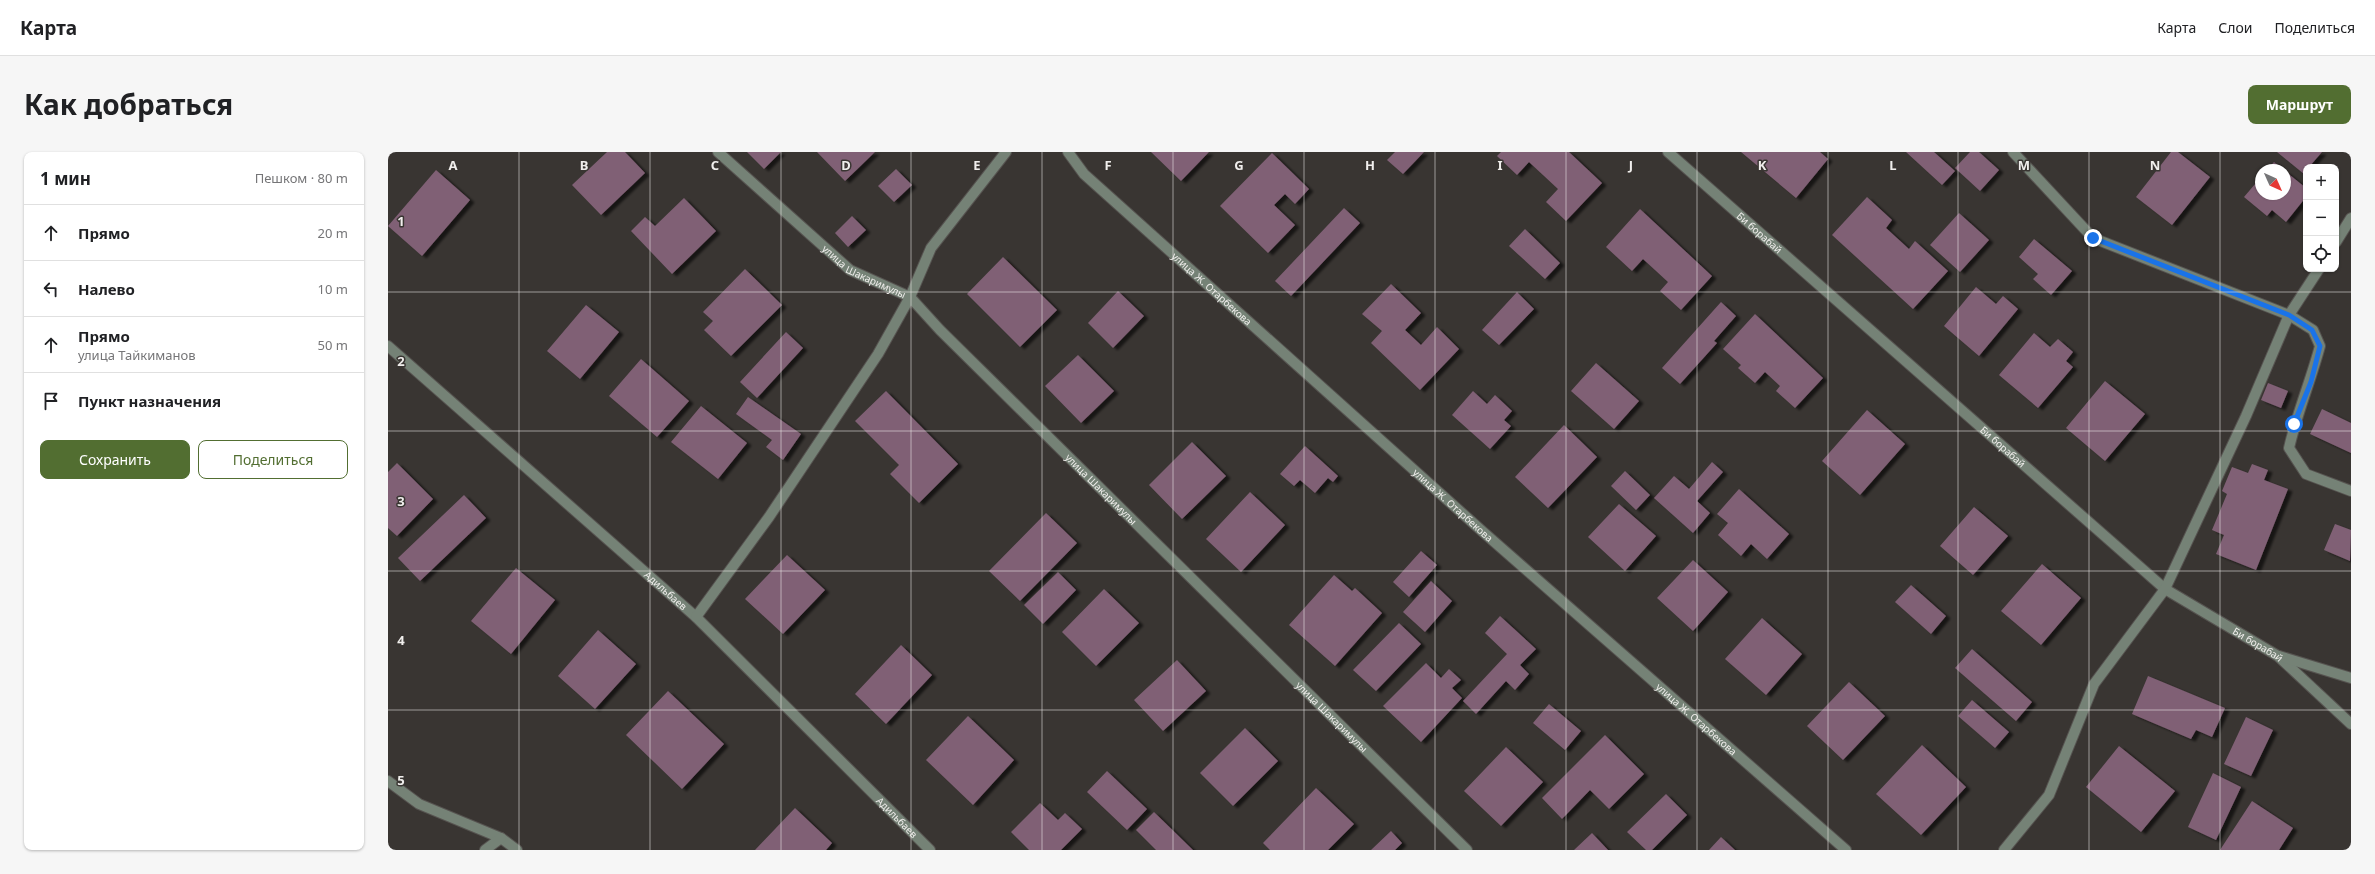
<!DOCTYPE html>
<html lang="ru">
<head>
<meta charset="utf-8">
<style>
	:root { --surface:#fff; --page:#f6f6f6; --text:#202124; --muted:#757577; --line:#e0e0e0; --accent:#526e31 }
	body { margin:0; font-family:"Noto Sans",sans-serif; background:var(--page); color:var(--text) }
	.controls { position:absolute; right:12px; top:12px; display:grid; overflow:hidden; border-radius:8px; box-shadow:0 1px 3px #0004 }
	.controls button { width:36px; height:36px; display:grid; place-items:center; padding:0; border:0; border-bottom:1px solid var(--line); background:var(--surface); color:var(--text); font:20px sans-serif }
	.compass { position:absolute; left:1867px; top:12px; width:36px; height:36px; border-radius:50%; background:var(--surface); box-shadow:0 1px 3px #0004; rotate:135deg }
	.stop { position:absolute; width:12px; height:12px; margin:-9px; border:3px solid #1a73e8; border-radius:50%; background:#fff }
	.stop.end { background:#1a73e8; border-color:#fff; box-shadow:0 1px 4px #0008 }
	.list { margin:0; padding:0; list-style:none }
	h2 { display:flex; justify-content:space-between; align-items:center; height:52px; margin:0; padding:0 16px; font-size:17px }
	h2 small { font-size:13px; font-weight:400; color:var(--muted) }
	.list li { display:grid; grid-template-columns:26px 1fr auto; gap:12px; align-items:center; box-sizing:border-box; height:56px; padding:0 16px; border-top:1px solid var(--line) }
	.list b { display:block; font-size:15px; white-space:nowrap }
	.list p { margin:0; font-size:13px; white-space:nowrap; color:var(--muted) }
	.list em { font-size:13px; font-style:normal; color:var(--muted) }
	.actions { display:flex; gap:8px; padding:12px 16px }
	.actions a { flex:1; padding:9px 0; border:1px solid var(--accent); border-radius:8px; text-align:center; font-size:14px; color:var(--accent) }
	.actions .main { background:var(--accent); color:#fff }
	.icon { flex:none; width:22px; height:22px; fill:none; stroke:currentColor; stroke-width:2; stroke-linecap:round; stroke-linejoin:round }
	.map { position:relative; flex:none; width:1963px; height:698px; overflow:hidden; border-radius:8px }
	header { display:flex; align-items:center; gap:24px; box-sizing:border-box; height:56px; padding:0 20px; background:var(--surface); border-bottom:1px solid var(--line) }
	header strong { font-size:19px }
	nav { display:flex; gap:22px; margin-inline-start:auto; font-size:14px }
	.intro { display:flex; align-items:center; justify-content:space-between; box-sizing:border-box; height:96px; padding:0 24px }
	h1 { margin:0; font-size:28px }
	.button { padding:10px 18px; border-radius:8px; background:var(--accent); color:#fff; font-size:14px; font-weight:700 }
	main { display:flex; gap:24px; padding:0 24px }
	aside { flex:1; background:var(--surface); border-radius:8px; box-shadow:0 1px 3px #0004 }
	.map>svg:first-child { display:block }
	.building { fill:#806075; filter:url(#shadow) }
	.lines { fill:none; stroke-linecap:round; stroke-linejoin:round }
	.minor-casing { stroke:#565350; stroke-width:12 }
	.minor { stroke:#758276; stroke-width:10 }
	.route { stroke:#1a73e8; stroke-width:5 }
	.grid { fill:none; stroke:#f0eeec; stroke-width:1; stroke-opacity:0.55 }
	.labels { text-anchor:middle; stroke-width:3; stroke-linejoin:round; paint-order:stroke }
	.street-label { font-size:10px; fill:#f0eeec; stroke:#393532 }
	.grid-label { font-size:13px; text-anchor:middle; font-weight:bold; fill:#f0eeec; stroke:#393532; stroke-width:3; stroke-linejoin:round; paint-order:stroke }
</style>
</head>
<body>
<header>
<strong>Карта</strong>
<nav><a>Карта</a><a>Слои</a><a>Поделиться</a></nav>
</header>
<div class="intro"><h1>Как добраться</h1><a class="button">Маршрут</a></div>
<main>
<aside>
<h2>1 мин<small>Пешком · 80 m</small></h2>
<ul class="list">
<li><svg class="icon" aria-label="ahead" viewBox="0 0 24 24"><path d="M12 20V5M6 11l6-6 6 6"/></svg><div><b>Прямо</b></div><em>20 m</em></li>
<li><svg class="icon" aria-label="left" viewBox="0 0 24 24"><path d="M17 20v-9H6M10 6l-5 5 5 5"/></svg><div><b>Налево</b></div><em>10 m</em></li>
<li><svg class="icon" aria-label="ahead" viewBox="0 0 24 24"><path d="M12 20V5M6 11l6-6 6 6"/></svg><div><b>Прямо</b><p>улица Тайкиманов</p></div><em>50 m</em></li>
<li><svg class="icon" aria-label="arrive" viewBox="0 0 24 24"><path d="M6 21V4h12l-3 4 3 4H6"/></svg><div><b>Пункт назначения</b></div></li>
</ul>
<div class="actions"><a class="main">Сохранить</a><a>Поделиться</a></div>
</aside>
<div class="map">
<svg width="1963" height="698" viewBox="0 0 1963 698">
	<defs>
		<filter id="shadow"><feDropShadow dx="4.5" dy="2.5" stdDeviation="1" flood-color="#0009"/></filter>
	</defs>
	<rect width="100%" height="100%" fill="#393532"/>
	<path class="building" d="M219 0H237L257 21 213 63 184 33Z
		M359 0H393L376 17Z
		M429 0H487L457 29Z
		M763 0H821L793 29Z
		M1007 0H1036L1015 22 999 8Z
		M1113 0H1181L1214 31 1178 69 1158 50 1170 37 1141 10 1129 23 1109 4Z
		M1353 0H1432L1440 7 1408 46Z
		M1518 0H1546L1567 19 1554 33Z
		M1582 0H1591L1611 18 1592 39 1567 16Z
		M1783 0H1790L1822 25 1784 73 1748 45Z
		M1889 0H1934L1921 15H1918L1916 22Z
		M884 1 921 37 907 52 897 42 886 53 907 73 880 101 832 54Z
		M1886 10 1895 18H1879Z
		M508 17 524 33 506 50 490 34Z
		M48 18 82 48 34 104 0 74Z
		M1897 19 1918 36V45L1898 70 1884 58 1879 64 1856 45 1873 25V42H1897Z
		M1479 45 1504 68 1498 76 1521 97 1527 89 1560 119 1525 157 1444 83Z
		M296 46 328 79 284 122 243 79 257 65 267 74Z
		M956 56 972 71 903 144 887 129Z
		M1252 57 1324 124 1293 158 1272 139 1280 130 1255 107 1244 119 1218 95Z
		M1571 61 1601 88 1572 120 1542 93Z
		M464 64 478 78 460 95 447 81Z
		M1137 77 1172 111 1157 127 1121 94Z
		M1646 87 1684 119 1663 143 1645 127 1650 122 1631 105Z
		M615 105 669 158 632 195 579 142Z
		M357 117 394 153 343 204 316 178 325 169 315 160Z
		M1003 132 1033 161 1017 178 1033 193 1049 175 1071 197 1032 238 983 191 994 179 974 162Z
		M1588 135 1608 152 1615 144 1630 157 1591 204 1556 174Z
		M730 139 756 164 725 196 700 171Z
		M1129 140 1146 157 1111 193 1094 178Z
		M1333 150 1348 164 1326 189 1329 191 1292 232 1274 216Z
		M198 153 231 180 192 227 159 199Z
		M1367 162 1435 226 1407 256 1388 239 1392 234 1377 220 1367 231 1350 216 1353 213 1335 197Z
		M398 180 415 196 369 246 352 230Z
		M1646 181 1662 195 1670 187 1685 200 1678 209 1685 215 1650 256 1611 223Z
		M690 203 726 239 693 271 657 234Z
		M253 207 301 249 269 285 221 244Z
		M1208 211 1251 249 1226 277 1183 239Z
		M1717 229 1757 262 1717 309 1678 276Z
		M1880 231 1900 239 1893 256 1873 248Z
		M498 239 570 312 531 351 502 322 511 313 467 269Z
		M1085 239 1099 252 1107 243 1124 259 1116 268 1123 274 1102 297 1064 263Z
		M360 245 413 282 395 308 378 295 384 288 348 262Z
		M313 254 359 291 330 327 283 290Z
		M1934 257 1963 271V301L1922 282Z
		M1479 258 1517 292 1472 343 1434 309Z
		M1176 273 1209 305 1160 356 1127 325Z
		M804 290 838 324 794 367 761 333Z
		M917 294 950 324 945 330 940 326 927 341 912 328 906 334 892 322Z
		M1324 310 1335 320 1309 349 1322 361 1305 381 1266 346 1286 324 1301 337Z
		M9 311 45 347 9 384 0 376V320Z
		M1864 312 1880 318 1876 328 1900 337 1868 418 1828 402 1836 383 1824 378 1839 342 1834 339 1844 315 1860 321Z
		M1237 319 1262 343 1248 358 1223 334Z
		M1351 337 1401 382 1379 407 1363 392 1353 404 1330 383 1340 371 1329 362Z
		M862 340 897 373 853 420 818 387Z
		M76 343 98 366 32 429 10 406Z
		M1231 352 1268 384 1237 419 1200 385Z
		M1586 355 1620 384 1585 423 1552 394Z
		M658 361 689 391 632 449 601 419Z
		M1947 372 1963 378 1962 409 1936 398Z
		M1033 399 1049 413 1021 445 1005 430Z
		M399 403 437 438 395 482 357 447Z
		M1305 408 1340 440 1305 479 1269 446Z
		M1654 412 1693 446 1653 493 1613 459Z
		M128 416 167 448 123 502 83 469Z
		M670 420 688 438 655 472 636 453Z
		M946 423 964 439 967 436 994 461 947 514 901 473Z
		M1043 429 1064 449 1037 480 1015 460Z
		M1523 433 1558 464 1543 482 1507 450Z
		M716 437 751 471 708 514 674 480Z
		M1112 464 1148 497 1132 513 1141 522 1127 538 1118 529 1088 562 1075 549 1119 502 1097 481Z
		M1374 466 1414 502 1378 543 1337 507Z
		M1011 471 1033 492 988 539 965 518Z
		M210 478 248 512 207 557 170 524Z
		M513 493 544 523 498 572 467 542Z
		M1584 497 1644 550 1628 569 1567 516Z
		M789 508 818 539 775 579 746 548Z
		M1038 511 1053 526 1061 517 1073 528 1064 536 1074 546 1033 590 995 554Z
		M1760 524 1837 556 1824 585 1808 578 1803 587 1744 562Z
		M1461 530 1497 564 1455 608 1419 574Z
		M280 539 336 592 294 637 238 583Z
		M1584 548 1621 580 1607 596 1570 564Z
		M1161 552 1193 579 1177 598 1145 571Z
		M580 564 626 608 585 653 538 608Z
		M1858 565 1885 578 1863 624 1836 612Z
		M857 576 890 609 845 654 812 621Z
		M1217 583 1256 622 1221 657 1202 638 1174 667 1154 646Z
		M1534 593 1578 635 1533 683 1488 642Z
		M1731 594 1787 639 1753 680 1698 635Z
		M1118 595 1155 630 1113 674 1076 639Z
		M719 619 759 657 739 678 699 640Z
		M1825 621 1853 635 1828 688 1800 675Z
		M928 636 966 672 940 698H882L875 691Z
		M1278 642 1299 663 1264 698H1258L1239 680Z
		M1864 649 1905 676 1891 698H1832Z
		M652 651 670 668 677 661 694 677 673 698H641L623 680Z
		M407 656 444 691 438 698H367Z
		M766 660 805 698H768L748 678Z
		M1003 679 1014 691 1007 698H983Z
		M1204 681 1220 698H1186Z
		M1333 685 1347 698H1321Z"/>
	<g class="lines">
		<g class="minor-casing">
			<g id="minor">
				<path id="s1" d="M330 0 462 118 522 145 552 178 1079 698"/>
				<path id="s2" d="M680 0 696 22 1094 379 1458 698"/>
				<path id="s3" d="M1280 0 1777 437 1890 504 1963 572"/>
				<path d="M1625 0 1705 86 1901 163 1925 178 1932 194C1923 228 1909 261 1901 296L1918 322 1963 339"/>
				<path d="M1948 90 1963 66"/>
				<path id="s4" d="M0 194 308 465 542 698"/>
				<path d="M308 465 381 365 490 202 522 145 543 96 618 0"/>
				<path d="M1891 504 1963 526"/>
				<path d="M0 629 31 652 113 686 129 698"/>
				<path d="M97 698 113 686"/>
				<path d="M1616 698 1661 643 1706 532 1777 437 1858 264 1901 163 1931 117"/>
			</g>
		</g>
		<use href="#minor" class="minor"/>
	</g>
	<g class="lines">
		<path class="route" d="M1705 86 1901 163 1924 178 1932 194 1923 230 1906 272"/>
	</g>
	<path class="grid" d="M131 0V698M262 0V698M393 0V698M523 0V698M654 0V698M785 0V698M916 0V698M1047 0V698M1178 0V698M1309 0V698M1440 0V698M1570 0V698M1701 0V698M1832 0V698M0 140H1963M0 279H1963M0 419H1963M0 558H1963"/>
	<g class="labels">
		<g class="street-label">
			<text dy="4" stroke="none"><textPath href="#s3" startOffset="122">Би борабай</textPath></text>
			<text dy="4" stroke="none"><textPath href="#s1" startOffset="190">улица Шакаримулы</textPath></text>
			<text dy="4" stroke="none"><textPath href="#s2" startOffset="199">улица Ж. Отарбекова</textPath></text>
			<text dy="4" stroke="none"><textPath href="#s3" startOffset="446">Би борабай</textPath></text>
			<text dy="4" stroke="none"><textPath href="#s1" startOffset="514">улица Шакаримулы</textPath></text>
			<text dy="4" stroke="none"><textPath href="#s2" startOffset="523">улица Ж. Отарбекова</textPath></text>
			<text dy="4" stroke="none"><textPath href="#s4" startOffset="370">Адильбаев</textPath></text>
			<text dy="4" stroke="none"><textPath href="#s3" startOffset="770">Би борабай</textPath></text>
			<text dy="4" stroke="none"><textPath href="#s1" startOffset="838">улица Шакаримулы</textPath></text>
			<text dy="4" stroke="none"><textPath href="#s2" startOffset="847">улица Ж. Отарбекова</textPath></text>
			<text dy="4" stroke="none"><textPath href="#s4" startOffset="694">Адильбаев</textPath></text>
		</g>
	</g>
	<g class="grid-label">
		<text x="65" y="18">A</text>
		<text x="196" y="18">B</text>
		<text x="327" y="18">C</text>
		<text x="458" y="18">D</text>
		<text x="589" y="18">E</text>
		<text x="720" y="18">F</text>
		<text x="851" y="18">G</text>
		<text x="982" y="18">H</text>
		<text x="1112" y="18">I</text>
		<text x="1243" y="18">J</text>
		<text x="1374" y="18">K</text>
		<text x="1505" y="18">L</text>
		<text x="1636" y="18">M</text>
		<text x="1767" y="18">N</text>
		<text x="13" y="74">1</text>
		<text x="13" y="214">2</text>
		<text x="13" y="354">3</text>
		<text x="13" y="493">4</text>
		<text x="13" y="633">5</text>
	</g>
</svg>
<div class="controls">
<button>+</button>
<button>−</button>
<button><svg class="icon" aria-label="locate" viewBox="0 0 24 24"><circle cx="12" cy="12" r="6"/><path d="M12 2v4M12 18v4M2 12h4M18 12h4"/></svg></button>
</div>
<svg class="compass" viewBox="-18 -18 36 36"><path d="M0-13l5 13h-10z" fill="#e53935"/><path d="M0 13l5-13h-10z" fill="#757577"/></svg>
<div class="stop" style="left:1906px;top:272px"></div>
<div class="stop end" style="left:1705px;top:86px"></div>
</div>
</main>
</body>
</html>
